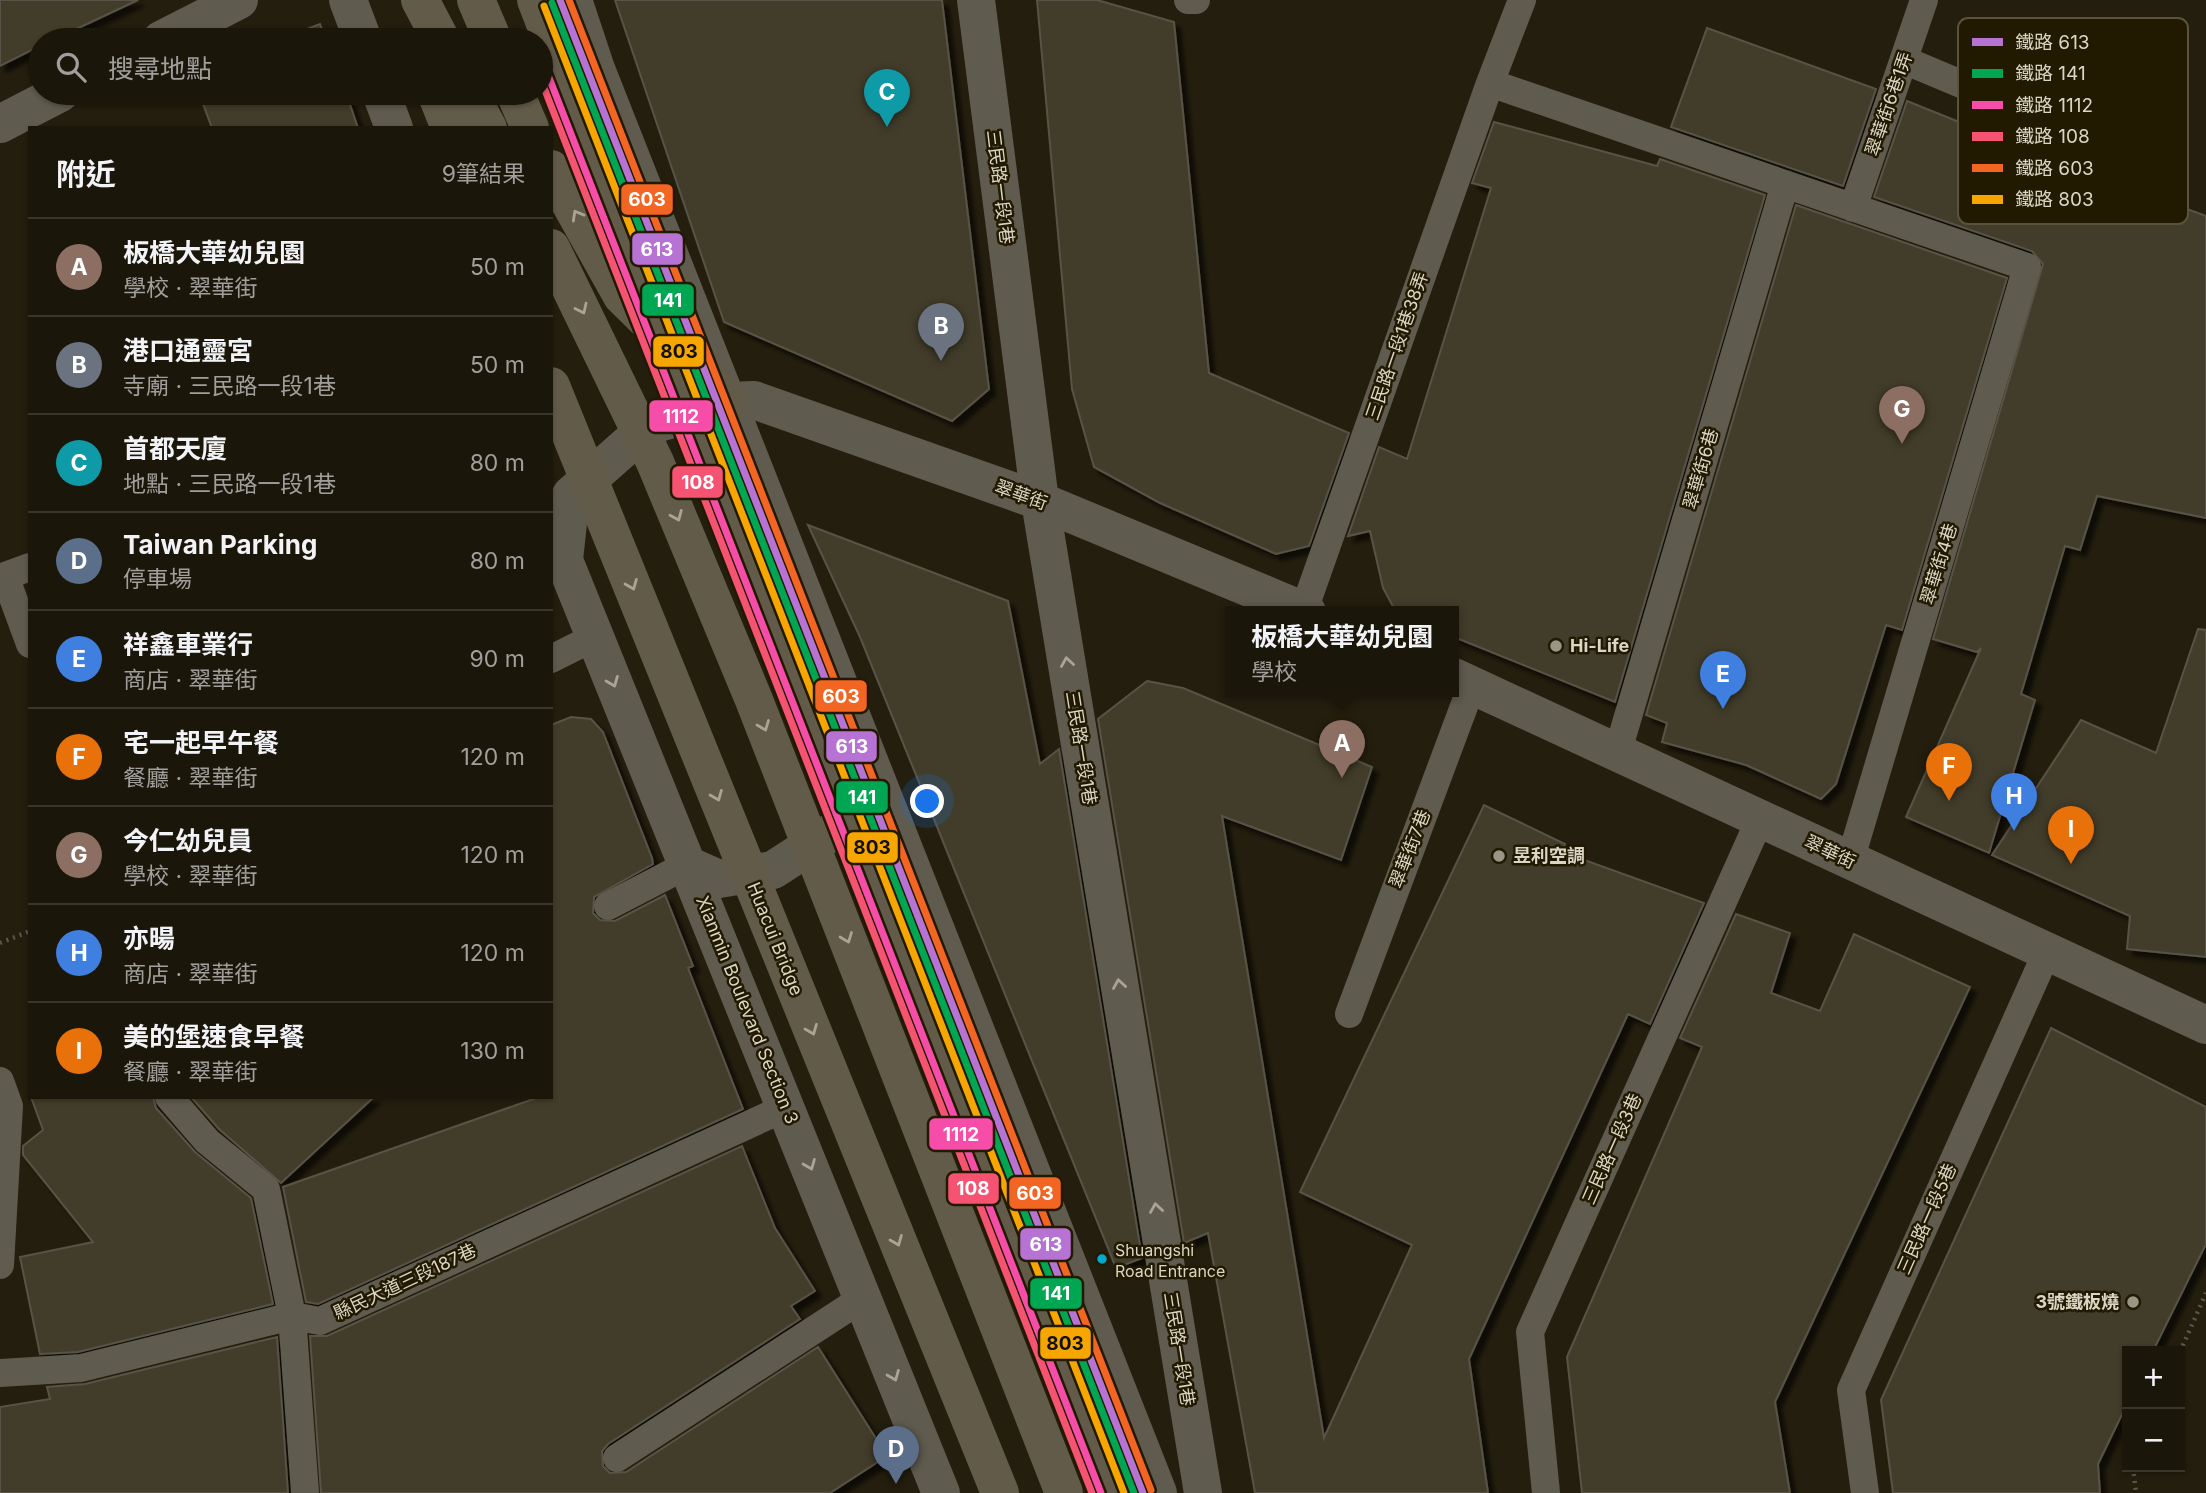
<!DOCTYPE html>
<html lang="zh-TW">
<head>
<meta charset="utf-8">
<style>
	:root { --surface:#1b160a; --page:#241f13; --text:#f1f3f6; --muted:#a09f9c; --line:#39352b; --accent:#d93025 }
	body { margin:0; font-family:Inter,"Noto Sans TC",sans-serif; background:var(--page); color:var(--text) }
	.controls { position:absolute; right:21px; bottom:21px; display:grid; overflow:hidden; border-radius:0px; box-shadow:0 2px 5px #0004 }
	.controls button { width:63px; height:63px; display:grid; place-items:center; padding:0; border:0; border-bottom:2px solid var(--line); background:var(--surface); color:var(--text); font:35px sans-serif }
	.you { position:absolute; left:928px; top:802px; width:24px; height:24px; margin:-18px; border:5px solid #fff; border-radius:50%; background:#1a73e8; box-shadow:0 0 0 10px #1a73e833 }
	.badge { display:grid; place-items:center; width:46px; height:46px; border-radius:50%; background:var(--accent); color:#fff; font-size:23px; font-weight:700 }
	.pin { position:absolute; translate:-50% -58px; filter:drop-shadow(0 2px 4px #0008) }
	.pin::after { content:''; position:absolute; top:37px; width:24px; height:21px; background:inherit; clip-path:polygon(0 0,100% 0,50% 100%) }
	.popup { position:absolute; left:1225px; top:606px; width:234px; height:91px; box-sizing:border-box; display:grid; place-content:center; border-radius:0px; background:var(--surface); filter:drop-shadow(0 2px 5px #0005); font-size:23px; white-space:nowrap; color:var(--muted) }
	.popup b { font-size:26px; color:var(--text) }
	.popup::after { content:''; position:absolute; left:50%; top:100%; margin-left:-14px; border:14px solid transparent; border-top-color:var(--surface) }
	.list { margin:0; padding:0; list-style:none }
	h2 { display:flex; justify-content:space-between; align-items:center; height:91px; margin:0; padding:0 28px; font-size:30px }
	h2 small { font-size:23px; font-weight:400; color:var(--muted) }
	.list li { display:grid; grid-template-columns:46px 1fr auto; gap:21px; align-items:center; box-sizing:border-box; height:98px; padding:0 28px; border-top:2px solid var(--line) }
	.list b { display:block; font-size:26px; white-space:nowrap }
	.list p { margin:0; font-size:23px; white-space:nowrap; color:var(--muted) }
	.list em { font-size:23px; font-style:normal; color:var(--muted) }
	.icon { flex:none; width:38px; height:38px; fill:none; stroke:currentColor; stroke-width:2; stroke-linecap:round; stroke-linejoin:round }
	.map { position:relative; flex:none; width:2206px; height:1493px; overflow:hidden }
	.search { position:absolute; background:var(--surface); box-shadow:0 2px 5px #0004; left:28px; top:28px; width:525px; height:77px; display:flex; align-items:center; gap:18px; box-sizing:border-box; padding:0 24px; border-radius:38px; color:var(--muted); font-size:26px }
	.panel { position:absolute; background:var(--surface); box-shadow:0 2px 5px #0004; left:28px; top:126px; width:525px; height:973px; border-radius:0px }
	.map>svg:first-child { display:block }
	.building { fill:#433d2c; stroke:#585346; stroke-width:2; filter:url(#shadow) }
	.lines { fill:none; stroke-linecap:round; stroke-linejoin:round }
	.path { stroke:#5b574c; stroke-width:4.5; stroke-dasharray:2 5; stroke-linecap:butt }
	.service { stroke:#605b4f; stroke-width:28 }
	.minor { stroke:#605b4f; stroke-width:38 }
	.tertiary { stroke:#605b4f; stroke-width:38 }
	.trunk { stroke:#625b49; stroke-width:38 }
	.rail-1-casing { stroke:#221a00; stroke-width:12 }
	.rail-2-casing { stroke:#221a00; stroke-width:12 }
	.rail-3-casing { stroke:#221a00; stroke-width:12 }
	.rail-4-casing { stroke:#221a00; stroke-width:12 }
	.rail-5-casing { stroke:#221a00; stroke-width:12 }
	.rail-6-casing { stroke:#221a00; stroke-width:12 }
	.rail-1 { stroke:#b673d3; stroke-width:7 }
	.rail-2 { stroke:#00a651; stroke-width:7 }
	.rail-3 { stroke:#f54da8; stroke-width:7 }
	.rail-4 { stroke:#f65372; stroke-width:7 }
	.rail-5 { stroke:#f26522; stroke-width:7 }
	.rail-6 { stroke:#f7a600; stroke-width:7 }
	.oneway { stroke:#aba493 }
	.oneway2 { stroke:#aaa496 }
	.poi-dot { fill:#9b9585; stroke:#221a00; stroke-width:2.5 }
	.bus-dot { fill:#00a9ce; stroke:#221a00; stroke-width:2.5 }
	.labels { text-anchor:middle; stroke-width:5; stroke-linejoin:round; paint-order:stroke }
	.bus-label { font-size:16px; fill:#dbd5c5; stroke:#221a00; text-anchor:start }
	.street-label { font-size:18px; fill:#dbd5c5; stroke:#221a00 }
	.poi-label { font-size:18px; font-weight:bold; fill:#dbd5c5; stroke:#221a00; text-anchor:start }
	.key { fill:#221a00; stroke:#5a523b; stroke-width:2 }
	.key-label { font-size:19px; fill:#dbd5c5 }
	.line-badge { stroke:#221a00; stroke-width:2.5 }
	.badge-label { font-size:19px; text-anchor:middle; font-weight:bold; fill:#fff }
	.pale-badge-label { font-size:19px; text-anchor:middle; font-weight:bold; fill:#111 }
</style>
</head>
<body>
<div class="map">
<svg width="2206" height="1493" viewBox="0 0 2206 1493">
	<defs>
		<filter id="shadow"><feDropShadow dx="6" dy="6" stdDeviation="2" flood-color="#0009"/></filter>
	</defs>
	<rect width="100%" height="100%" fill="#241e0e"/>
	<path class="building" d="M0 0H138L53 40H40V46L0 66Z
		M615 0H942L989 389 952 421 724 322Z
		M1037 0H1097L1174 22 1209 373 1349 433 1309 546 1276 554 1160 503 1094 467 1072 389Z
		M320 24 326 40H279Z
		M1707 28 1876 89 1843 186 1671 127Z
		M199 93H346L358 128H212Z
		M1907 101 2041 155 2206 216V518L2097 496 2080 550 2065 546 2021 694 2035 700 1989 853 1906 817 1981 648 1977 652 1933 639 2043 264 2032 251 1874 197Z
		M1494 122 1657 166 1660 159 1765 195 1615 702 1454 637V612H1396L1383 588 1370 531 1348 536 1379 447 1407 459 1491 188 1472 183Z
		M1796 205 2007 278 1902 630 1886 625 1836 784 1821 799 1746 765 1662 742 1667 723 1646 715Z
		M808 525 1008 601 1040 764 1059 749 1142 1258 1116 1268 860 637Z
		M2198 629 2206 630V957L2127 949 2130 916 1992 855 2081 720 2156 753Z
		M1147 681 1183 688 1372 767 1341 860 1222 816 1324 1438 1412 1245 1300 1192 1484 805 1565 844 1562 852 1704 903 1650 1024 1628 1014 1469 1359 1488 1493H1255L1208 1233 1184 1243 1098 719Z
		M571 717 591 719 603 732 652 858 653 864 594 897 593 913 600 920 615 921 665 895 693 966 688 968 743 1109 318 1304 306 1302 283 1187 539 1097H551V725Z
		M1736 914 1790 933 1771 993 1820 1011 1854 934 1970 987 1775 1402 1790 1493H1582L1567 1357 1702 1047 1680 1038Z
		M2051 1028 2206 1107V1244L2153 1351H2127V1404L2098 1464 2100 1493H1893L1881 1400Z
		M31 1097H153L156 1108 195 1152 251 1198 273 1304 78 1352 40 1354 20 1257 93 1242 23 1155V1146L43 1130Z
		M191 1097H374L281 1183 219 1129Z
		M742 1146 775 1228 815 1291 791 1306 800 1319 608 1444 602 1451 603 1466 610 1473 626 1472 818 1347 887 1456 830 1493H321L310 1336H327Z
		M277 1337 288 1493H0V1407L50 1399 47 1387 85 1384Z"/>
	<g class="lines">
		<path class="path" d="M0 943 30 931
			M2180 1352 2206 1293
			M2133 1467 2136 1493"/>
		<path class="service" d="M1188 0H1196
			M1522 0 1490 83 2027 267 1850 861
			M1904 60 2147 162
			M1853 208 1924 0
			M30 567 5 576 30 644
			M1304 610 1490 83
			M551 659 595 637
			M1617 754 1785 184
			M608 906 687 865
			M1349 1014 1472 685
			M0 1081 9 1106 0 1265
			M169 1097 207 1141 266 1189 292 1316 305 1493
			M0 1373 81 1368 292 1316 320 1321 787 1107
			M617 1458 863 1298
			M1546 1493 1530 1332 1760 819
			M1865 1493 1851 1390 2046 954"/>
		<path class="minor" d="M976 0 1040 501 1203 1493
			M161 40 239 0
			M0 124 60 93
			M729 401 754 400 1040 501 1307 612
			M1454 677 2206 1025"/>
		<path class="tertiary" d="M348 0 363 40
			M573 0 596 69 1158 1493
			M381 93 394 128
			M551 528 941 1493
			M564 560 571 495 649 426 727 402
			M687 865 719 879 773 870 838 828 869 788"/>
		<path class="trunk" d="M420 0 441 40
			M476 0 493 40
			M536 0 785 647 1117 1493
			M436 93 450 128
			M469 93 488 128
			M515 93 530 128
			M551 169 622 296 729 401
			M551 248 655 462 754 700 1064 1493
			M551 386 1000 1493"/>
		<g class="rail-1-casing">
			<path id="rail-1" d="M560 0 1143 1493"/>
		</g>
		<g class="rail-2-casing">
			<path id="rail-2" d="M552 3 1134 1493"/>
		</g>
		<g class="rail-3-casing">
			<path id="rail-3" d="M541 57 1101 1493"/>
		</g>
		<g class="rail-4-casing">
			<path id="rail-4" d="M541 80 1092 1493"/>
		</g>
		<g class="rail-5-casing">
			<path id="rail-5" d="M569 0 1151 1490"/>
		</g>
		<g class="rail-6-casing">
			<path id="rail-6" d="M544 6 1124 1493"/>
		</g>
		<use href="#rail-1" class="rail-1"/>
		<use href="#rail-2" class="rail-2"/>
		<use href="#rail-3" class="rail-3"/>
		<use href="#rail-4" class="rail-4"/>
		<use href="#rail-5" class="rail-5"/>
		<use href="#rail-6" class="rail-6"/>
	</g>
	<defs><path id="oneway-chevron" d="M-2-3.5L2.5 0L-2 3.5" fill="none" stroke-width="1.6" stroke-linecap="round" stroke-linejoin="round" transform="scale(1.75)"/></defs>
	<g class="oneway">
		<use href="#oneway-chevron" transform="translate(577 215) rotate(-119)"/>
		<use href="#oneway-chevron" transform="translate(582 309) rotate(65)"/>
		<use href="#oneway-chevron" transform="translate(677 516) rotate(67)"/>
		<use href="#oneway-chevron" transform="translate(632 585) rotate(68)"/>
		<use href="#oneway-chevron" transform="translate(764 726) rotate(69)"/>
		<use href="#oneway-chevron" transform="translate(717 796) rotate(68)"/>
		<use href="#oneway-chevron" transform="translate(847 938) rotate(69)"/>
		<use href="#oneway-chevron" transform="translate(812 1030) rotate(68)"/>
		<use href="#oneway-chevron" transform="translate(897 1241) rotate(68)"/>
	</g>
	<g class="oneway2">
		<use href="#oneway-chevron" transform="translate(1067 662) rotate(-99)"/>
		<use href="#oneway-chevron" transform="translate(613 682) rotate(68)"/>
		<use href="#oneway-chevron" transform="translate(1119 984) rotate(-99)"/>
		<use href="#oneway-chevron" transform="translate(810 1165) rotate(68)"/>
		<use href="#oneway-chevron" transform="translate(1156 1208) rotate(-99)"/>
		<use href="#oneway-chevron" transform="translate(894 1376) rotate(68)"/>
	</g>
	<g class="poi-dot">
		<circle cx="1556" cy="646" r="7"/>
		<circle cx="1499" cy="856" r="7"/>
		<circle cx="2133" cy="1302" r="7"/>
	</g>
	<circle class="bus-dot" cx="1102" cy="1259" r="6"/>
	<g class="labels">
		<g class="bus-label">
			<text x="1115" y="1256">Shuangshi<tspan x="1115" dy="21">Road Entrance</tspan></text>
		</g>
		<g class="street-label">
			<text transform="translate(1889 104) rotate(-71)" y="6">翠華街6巷1弄</text>
			<text transform="translate(1000 187) rotate(83)" y="6">三民路一段1巷</text>
			<text transform="translate(1397 346) rotate(-71)" y="6">三民路一段1巷38弄</text>
			<text transform="translate(1701 469) rotate(-74)" y="6">翠華街6巷</text>
			<text transform="translate(1021 495) rotate(20)" y="6">翠華街</text>
			<text transform="translate(1939 564) rotate(-73)" y="6">翠華街4巷</text>
			<text transform="translate(1081 748) rotate(81)" y="6">三民路一段1巷</text>
			<text transform="translate(1410 849) rotate(-69)" y="6">翠華街7巷</text>
			<text transform="translate(1830 852) rotate(25)" y="6">翠華街</text>
			<text transform="translate(775 939) rotate(68)" y="6">Huacui Bridge</text>
			<text transform="translate(747 1010) rotate(68)" y="6">Xianmin Boulevard Section 3</text>
			<text transform="translate(1612 1149) rotate(-66)" y="6">三民路一段3巷</text>
			<text transform="translate(1927 1219) rotate(-66)" y="6">三民路一段5巷</text>
			<text transform="translate(405 1282) rotate(-25)" y="6">縣民大道三段187巷</text>
			<text transform="translate(1179 1349) rotate(81)" y="6">三民路一段1巷</text>
		</g>
		<g class="poi-label">
			<text x="1570" y="652">Hi-Life</text>
			<text x="1513" y="862">昱利空調</text>
			<text x="2119" y="1308" text-anchor="end">3號鐵板燒</text>
		</g>
	</g>
	<rect x="1958" y="18" width="230" height="206" rx="10" class="key"/>
	<rect x="1972" y="38" width="31" height="8" fill="#b673d3"/>
	<rect x="1972" y="69" width="31" height="9" fill="#00a651"/>
	<rect x="1972" y="101" width="31" height="8" fill="#f54da8"/>
	<rect x="1972" y="132" width="31" height="9" fill="#f65372"/>
	<rect x="1972" y="164" width="31" height="8" fill="#f26522"/>
	<rect x="1972" y="195" width="31" height="9" fill="#f7a600"/>
	<g class="key-label">
		<text x="2015" y="49">鐵路 613</text>
		<text x="2015" y="80">鐵路 141</text>
		<text x="2015" y="112">鐵路 1112</text>
		<text x="2015" y="143">鐵路 108</text>
		<text x="2015" y="175">鐵路 603</text>
		<text x="2015" y="206">鐵路 803</text>
	</g>
	<g class="line-badge">
		<rect x="620" y="183" width="54" height="33" rx="7" fill="#f26522"/>
		<rect x="631" y="232" width="53" height="34" rx="7" fill="#b673d3"/>
		<rect x="641" y="283" width="54" height="34" rx="7" fill="#00a651"/>
		<rect x="652" y="335" width="53" height="33" rx="7" fill="#f7a600"/>
		<rect x="648" y="399" width="66" height="34" rx="7" fill="#f54da8"/>
		<rect x="671" y="465" width="53" height="34" rx="7" fill="#f65372"/>
		<rect x="814" y="679" width="54" height="34" rx="7" fill="#f26522"/>
		<rect x="825" y="730" width="53" height="33" rx="7" fill="#b673d3"/>
		<rect x="835" y="780" width="54" height="34" rx="7" fill="#00a651"/>
		<rect x="846" y="831" width="53" height="33" rx="7" fill="#f7a600"/>
		<rect x="928" y="1117" width="66" height="34" rx="7" fill="#f54da8"/>
		<rect x="947" y="1172" width="53" height="33" rx="7" fill="#f65372"/>
		<rect x="1008" y="1176" width="54" height="34" rx="7" fill="#f26522"/>
		<rect x="1019" y="1227" width="53" height="34" rx="7" fill="#b673d3"/>
		<rect x="1029" y="1277" width="54" height="33" rx="7" fill="#00a651"/>
		<rect x="1039" y="1326" width="53" height="34" rx="7" fill="#f7a600"/>
	</g>
	<g class="badge-label">
		<text x="647" y="206">603</text>
		<text x="657" y="256">613</text>
		<text x="668" y="307">141</text>
		<text x="681" y="423">1112</text>
		<text x="698" y="489">108</text>
		<text x="841" y="703">603</text>
		<text x="852" y="753">613</text>
		<text x="862" y="804">141</text>
		<text x="961" y="1141">1112</text>
		<text x="973" y="1195">108</text>
		<text x="1035" y="1200">603</text>
		<text x="1046" y="1251">613</text>
		<text x="1056" y="1300">141</text>
	</g>
	<g class="pale-badge-label">
		<text x="679" y="358">803</text>
		<text x="872" y="854">803</text>
		<text x="1065" y="1350">803</text>
	</g>
</svg>
<div class="controls">
<button>+</button>
<button>−</button>
</div>
<div class="you"></div>
<div class="pin badge" style="left:1342px;top:778px;background:#8d6e63">A</div>
<div class="popup"><b>板橋大華幼兒園</b>學校</div>
<div class="pin badge" style="left:941px;top:361px;background:#6b7280">B</div>
<div class="pin badge" style="left:887px;top:127px;background:#0f9aa8">C</div>
<div class="pin badge" style="left:896px;top:1484px;background:#5c6f8a">D</div>
<div class="pin badge" style="left:1723px;top:709px;background:#3f7fe0">E</div>
<div class="pin badge" style="left:1949px;top:801px;background:#e8710a">F</div>
<div class="pin badge" style="left:1902px;top:444px;background:#8d6e63">G</div>
<div class="pin badge" style="left:2014px;top:831px;background:#3f7fe0">H</div>
<div class="pin badge" style="left:2071px;top:864px;background:#e8710a">I</div>
<div class="search"><svg class="icon" aria-label="search" viewBox="0 0 24 24"><circle cx="10" cy="10" r="6"/><path d="M15 15l6 6"/></svg>搜尋地點</div>
<section class="panel">
<h2>附近<small>9筆結果</small></h2>
<ul class="list">
<li><span class="badge" style="background:#8d6e63">A</span><div><b>板橋大華幼兒園</b><p>學校 · 翠華街</p></div><em>50 m</em></li>
<li><span class="badge" style="background:#6b7280">B</span><div><b>港口通靈宮</b><p>寺廟 · 三民路一段1巷</p></div><em>50 m</em></li>
<li><span class="badge" style="background:#0f9aa8">C</span><div><b>首都天廈</b><p>地點 · 三民路一段1巷</p></div><em>80 m</em></li>
<li><span class="badge" style="background:#5c6f8a">D</span><div><b>Taiwan Parking</b><p>停車場</p></div><em>80 m</em></li>
<li><span class="badge" style="background:#3f7fe0">E</span><div><b>祥鑫車業行</b><p>商店 · 翠華街</p></div><em>90 m</em></li>
<li><span class="badge" style="background:#e8710a">F</span><div><b>宅一起早午餐</b><p>餐廳 · 翠華街</p></div><em>120 m</em></li>
<li><span class="badge" style="background:#8d6e63">G</span><div><b>今仁幼兒員</b><p>學校 · 翠華街</p></div><em>120 m</em></li>
<li><span class="badge" style="background:#3f7fe0">H</span><div><b>亦暘</b><p>商店 · 翠華街</p></div><em>120 m</em></li>
<li><span class="badge" style="background:#e8710a">I</span><div><b>美的堡速食早餐</b><p>餐廳 · 翠華街</p></div><em>130 m</em></li>
</ul>
</section>
</div>
</body>
</html>
